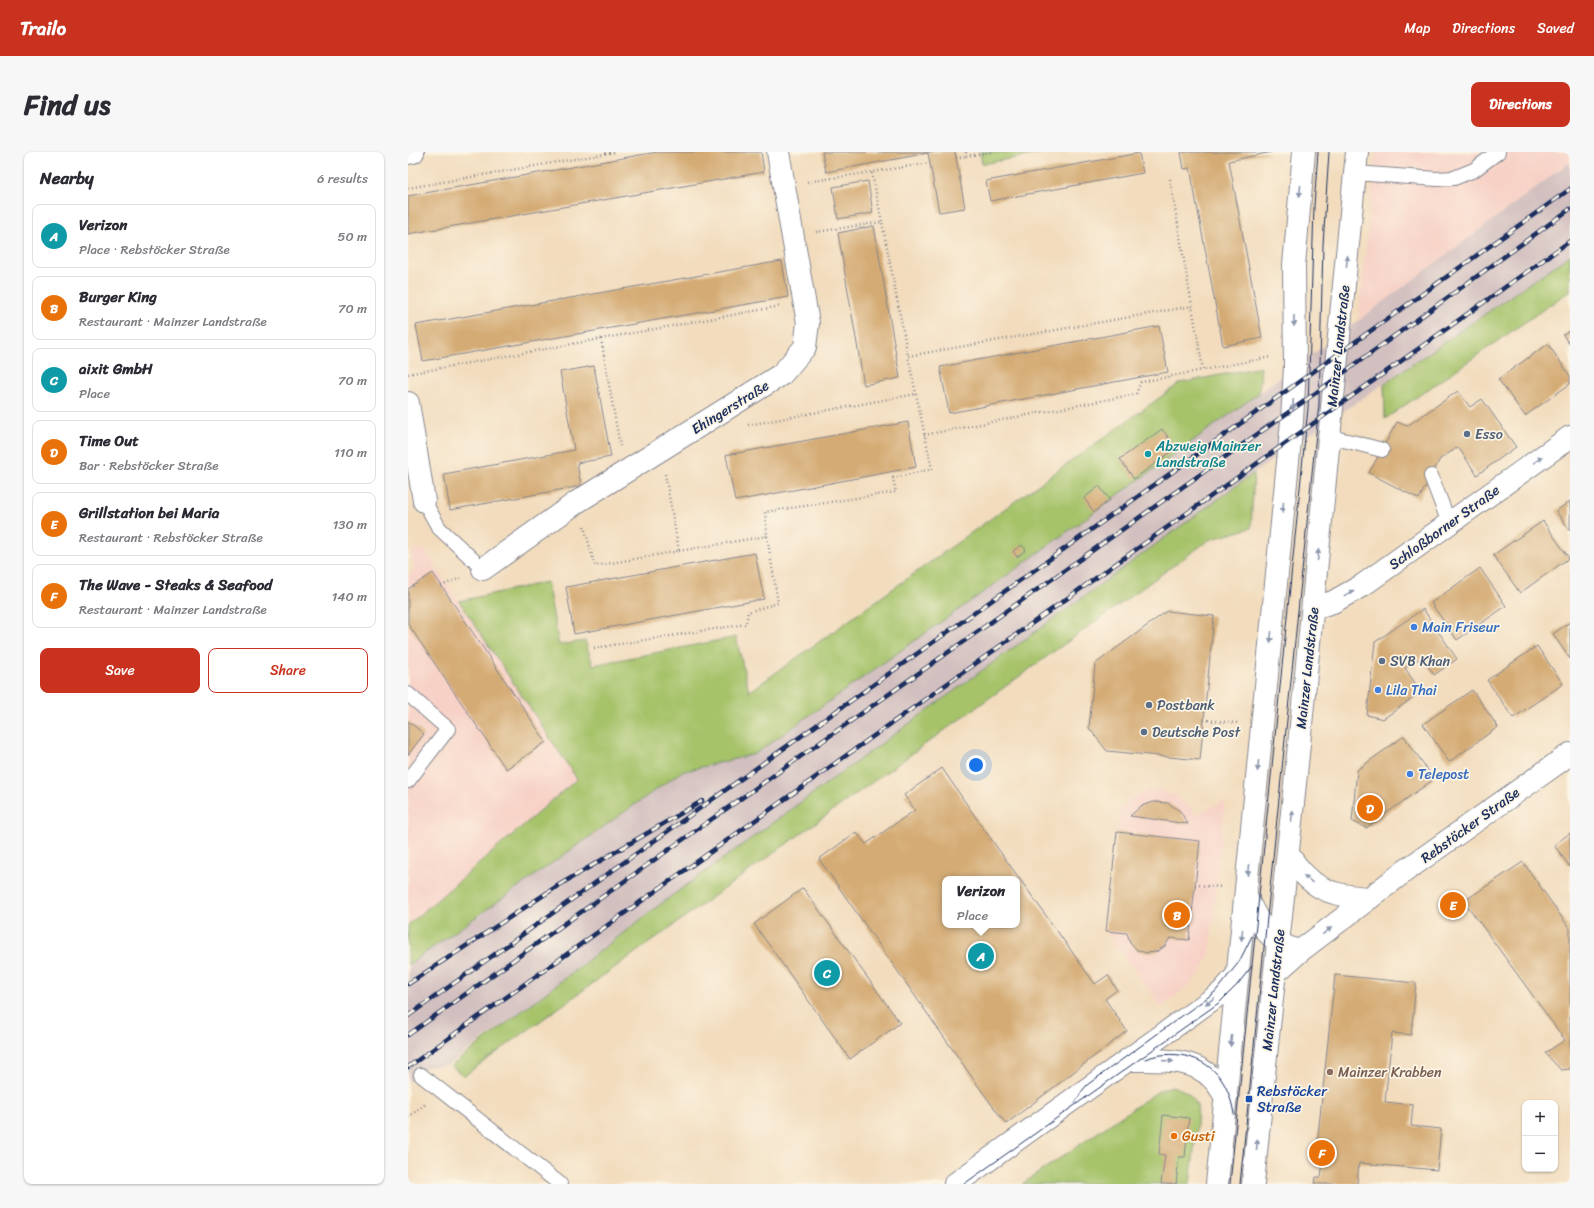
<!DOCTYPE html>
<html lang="en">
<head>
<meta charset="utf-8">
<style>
	:root { --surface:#fff; --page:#f7f7f7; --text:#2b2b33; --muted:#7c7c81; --line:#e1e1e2; --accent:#c8321e }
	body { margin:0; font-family:Sriracha,sans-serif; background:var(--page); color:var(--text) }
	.controls { position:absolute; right:12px; bottom:12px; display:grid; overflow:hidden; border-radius:8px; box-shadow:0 1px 3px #0004 }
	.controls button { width:36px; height:36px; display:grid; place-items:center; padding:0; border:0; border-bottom:1px solid var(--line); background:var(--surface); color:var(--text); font:20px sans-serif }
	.you { position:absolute; left:568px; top:613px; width:14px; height:14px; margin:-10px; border:3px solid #fff; border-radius:50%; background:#1a73e8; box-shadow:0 0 0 6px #1a73e833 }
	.badge { display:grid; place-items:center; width:26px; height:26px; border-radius:50%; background:var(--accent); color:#fff; font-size:13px; font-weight:700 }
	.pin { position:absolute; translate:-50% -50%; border:2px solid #fff; box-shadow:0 1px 4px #0006 }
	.popup { position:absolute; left:534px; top:724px; width:78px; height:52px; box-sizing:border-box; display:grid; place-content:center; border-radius:8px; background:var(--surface); filter:drop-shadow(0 1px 3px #0005); font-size:13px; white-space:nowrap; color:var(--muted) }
	.popup b { font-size:15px; color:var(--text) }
	.popup::after { content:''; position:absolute; left:50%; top:100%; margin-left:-8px; border:8px solid transparent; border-top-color:var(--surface) }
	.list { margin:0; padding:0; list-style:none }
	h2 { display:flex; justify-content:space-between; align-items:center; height:52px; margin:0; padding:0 16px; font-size:17px }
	h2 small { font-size:13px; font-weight:400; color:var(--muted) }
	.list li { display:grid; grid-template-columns:26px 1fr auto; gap:12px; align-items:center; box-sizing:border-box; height:64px; margin:0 8px 8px; padding:0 8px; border:1px solid var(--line); border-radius:8px }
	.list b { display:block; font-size:15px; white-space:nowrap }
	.list p { margin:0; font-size:13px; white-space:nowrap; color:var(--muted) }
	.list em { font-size:13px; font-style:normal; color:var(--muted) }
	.actions { display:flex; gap:8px; padding:12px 16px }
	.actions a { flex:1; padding:9px 0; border:1px solid var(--accent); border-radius:8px; text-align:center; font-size:14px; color:var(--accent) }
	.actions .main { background:var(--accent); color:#fff }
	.map { position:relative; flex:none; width:1162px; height:1032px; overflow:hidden; border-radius:8px }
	header { display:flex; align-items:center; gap:24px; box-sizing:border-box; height:56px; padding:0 20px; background:var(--accent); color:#fff }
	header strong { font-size:19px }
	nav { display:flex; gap:22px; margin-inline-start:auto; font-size:14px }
	.intro { display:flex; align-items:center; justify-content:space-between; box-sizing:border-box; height:96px; padding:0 24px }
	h1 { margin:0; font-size:28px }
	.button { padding:10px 18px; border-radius:8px; background:var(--accent); color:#fff; font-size:14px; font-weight:700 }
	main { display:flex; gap:24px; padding:0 24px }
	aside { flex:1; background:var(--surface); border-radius:8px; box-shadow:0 1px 3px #0004 }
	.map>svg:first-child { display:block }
	.built { fill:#f7d1c6 }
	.industrial { fill:#d2bfbf }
	.green { fill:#a6c36b; stroke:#607964 }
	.building { fill:#d4ab75; fill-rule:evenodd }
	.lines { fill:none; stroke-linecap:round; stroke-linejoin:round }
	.lane-casing { stroke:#86868e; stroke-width:16 }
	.street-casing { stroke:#86868e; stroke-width:24 }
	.primary-casing { stroke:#86868e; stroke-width:24 }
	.path { stroke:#86868e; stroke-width:2.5; stroke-dasharray:1 3; stroke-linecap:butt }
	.lane { stroke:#fff; stroke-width:14 }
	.street { stroke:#fff; stroke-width:22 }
	.primary { stroke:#fff; stroke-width:22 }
	.tram { stroke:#1b2f5e; stroke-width:1 }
	.rail-casing { stroke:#1b2f5e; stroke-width:4.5 }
	.rail { stroke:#fcf5e5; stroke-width:3; stroke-dasharray:9; stroke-linecap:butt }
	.oneway { fill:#8d97ae }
	.service-dot { fill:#5c6f8a; stroke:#fcf5e5; stroke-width:1.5 }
	.culture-dot { fill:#0f9aa8; stroke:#fcf5e5; stroke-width:1.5 }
	.shop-dot { fill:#3f7fe0; stroke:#fcf5e5; stroke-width:1.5 }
	.education-dot { fill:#8d6e63; stroke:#fcf5e5; stroke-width:1.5 }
	.transit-dot { fill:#1a4fb4; stroke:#fcf5e5; stroke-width:1.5 }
	.food-dot { fill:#e8710a; stroke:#fcf5e5; stroke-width:1.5 }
	.labels { text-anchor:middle; stroke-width:3.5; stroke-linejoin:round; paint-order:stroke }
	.street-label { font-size:14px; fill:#1b2f5e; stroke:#fcf5e5 }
	.service-label { font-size:14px; fill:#4e5e75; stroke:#fcf5e5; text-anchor:start }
	.culture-label { font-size:14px; fill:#0d838f; stroke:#fcf5e5; text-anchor:start }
	.shop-label { font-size:14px; fill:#366cbe; stroke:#fcf5e5; text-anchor:start }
	.education-label { font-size:14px; fill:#785e54; stroke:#fcf5e5; text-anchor:start }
	.transit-label { font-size:14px; fill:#164399; stroke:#fcf5e5; text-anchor:start }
	.food-label { font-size:14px; fill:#c56008; stroke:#fcf5e5; text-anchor:start }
</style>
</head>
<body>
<header>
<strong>Trailo</strong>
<nav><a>Map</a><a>Directions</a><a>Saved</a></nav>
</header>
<div class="intro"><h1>Find us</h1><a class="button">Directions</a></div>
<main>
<aside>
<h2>Nearby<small>6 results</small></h2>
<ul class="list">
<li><span class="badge" style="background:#0f9aa8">A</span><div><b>Verizon</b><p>Place · Rebstöcker Straße</p></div><em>50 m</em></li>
<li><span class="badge" style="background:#e8710a">B</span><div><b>Burger King</b><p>Restaurant · Mainzer Landstraße</p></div><em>70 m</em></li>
<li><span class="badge" style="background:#0f9aa8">C</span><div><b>aixit GmbH</b><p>Place</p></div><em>70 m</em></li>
<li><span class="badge" style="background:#e8710a">D</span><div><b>Time Out</b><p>Bar · Rebstöcker Straße</p></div><em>110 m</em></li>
<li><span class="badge" style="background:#e8710a">E</span><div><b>Grillstation bei Maria</b><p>Restaurant · Rebstöcker Straße</p></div><em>130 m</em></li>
<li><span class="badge" style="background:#e8710a">F</span><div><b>The Wave - Steaks &amp; Seafood</b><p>Restaurant · Mainzer Landstraße</p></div><em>140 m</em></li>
</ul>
<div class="actions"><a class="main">Save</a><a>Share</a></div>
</aside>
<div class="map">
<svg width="1162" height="1032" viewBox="0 0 1162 1032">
	<rect width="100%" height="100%" fill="#fcf5e5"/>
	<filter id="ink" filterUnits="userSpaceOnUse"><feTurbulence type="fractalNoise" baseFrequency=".025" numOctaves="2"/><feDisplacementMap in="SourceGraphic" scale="8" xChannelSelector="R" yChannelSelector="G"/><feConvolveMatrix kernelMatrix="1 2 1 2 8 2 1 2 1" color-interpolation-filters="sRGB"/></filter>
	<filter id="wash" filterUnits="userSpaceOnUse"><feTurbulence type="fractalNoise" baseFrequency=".012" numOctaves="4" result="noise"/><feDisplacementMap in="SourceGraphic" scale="16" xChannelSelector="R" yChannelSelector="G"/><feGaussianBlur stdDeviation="0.9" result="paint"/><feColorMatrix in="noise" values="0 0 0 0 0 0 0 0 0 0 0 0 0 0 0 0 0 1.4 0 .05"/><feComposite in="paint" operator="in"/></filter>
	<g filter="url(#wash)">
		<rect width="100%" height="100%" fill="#f2dcbd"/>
		<path class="built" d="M968 0H1162V10L950 169Z
			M15 396 169 627 0 773V425L6 417 3 399Z
			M751 638 766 644 778 651 787 662 817 649 802 800 797 812 791 822 780 834 753 855 698 779 712 658 723 647 736 640Z"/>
		<path class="industrial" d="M1162 10V103L846 321 40 913 18 915 0 930V813L274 620 347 602 598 424 950 169Z"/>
		<path class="green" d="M572 0H641L574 12Z
			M1162 103V139L977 267 976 232Z
			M853 215 851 241 598 424 347 602 273 620 0 813V773L169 627 51 449 139 430 151 493 177 489 185 513 328 485 341 540 772 231Z
			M846 321 843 376 801 388 56 924 43 914 254 751Z
			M764 934C776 938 784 941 789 954 792 960 783 1021 782 1032H614L752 938Z"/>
		<g id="blocks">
			<path class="building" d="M249 0H353L356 20 0 82V44Z
				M414 0H547L557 56 531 60 520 1 418 20Z
				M773 0H864L821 9 854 186 815 194 782 16 776 17Z
				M731 1 735 21 582 49 578 29Z
				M460 29 465 61 430 67 425 35Z
				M466 74 492 226 456 233 430 81Z
				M374 109 380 145 15 209 8 173Z
				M751 174 760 220 541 261 532 215Z
				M1162 179V193L1155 183Z
				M1140 192 1162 224V232L1117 264 1090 227Z
				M186 214 203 305 169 311 173 334 42 358 36 322 166 298 152 220Z
				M1050 239 1062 255 1074 247 1108 295 1069 323 1050 295 1032 307 1011 347 961 321 989 270 999 274Z
				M500 270 508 315 327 349 318 303Z
				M754 277 768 296 726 327 712 307Z
				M691 334 702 348 686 360 676 346Z
				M1162 349V379L1148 359Z
				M1135 369 1161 406 1112 441 1085 403Z
				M614 393 618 398 609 405 605 399Z
				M347 401 356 447 166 482 158 435Z
				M1072 416 1098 454 1049 488 1023 451Z
				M25 421 138 590 98 617 0 472V437Z
				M1015 457 1049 507 1026 523 1014 505 997 516 1013 540 975 567 959 563 967 490Z
				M759 459 806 464 792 608 699 599 681 576 687 512Z
				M1162 470V507L1145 482Z
				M1129 494 1155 532 1105 566 1079 528Z
				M1064 538 1090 575 1041 610 1015 572Z
				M0 569 16 582 0 603Z
				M996 584 1026 627 958 676 944 669 949 618Z
				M534 616 573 673 687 832 700 823 709 838 697 847 719 879 598 972 573 938 411 707 448 680 458 692 507 658 496 643ZM537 727H609V773H537Z
				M746 650 760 651 772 659 780 672 722 664 733 654Z
				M709 680 792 689 781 788 762 786 757 794 748 800 738 801 729 798 722 790 719 781 698 779Z
				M1162 681V715L1146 693Z
				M1115 710 1162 777V917L1153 918 1137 901 1157 888 1056 749Z
				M395 736 492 871 442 907 346 772Z
				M927 823 1008 831 1003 883 984 881 977 950 1005 953 1003 974 1033 977 1029 1018 951 1011 949 1032H907L908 1025H913L915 1010 908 1009V1002Z
				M755 963 781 966 777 1005H771L768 1032H753L757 1003 751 1002Z"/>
		</g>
	</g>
	<g filter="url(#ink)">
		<use href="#blocks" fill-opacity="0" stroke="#86868e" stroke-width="1"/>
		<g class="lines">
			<g class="lane-casing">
				<path id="lane" d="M947 21 1029 27 1046 26 1066 18 1090 0
					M922 285 944 290 974 298
					M1023 324 1041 371
					M16 349 31 376 75 417
					M0 542 40 577 0 629
					M13 923 152 1032"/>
			</g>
			<g class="street-casing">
				<path id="street" d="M0 1 5 0
					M0 251 16 349
					M75 417 169 350 374 222 397 195 400 171 370 0
					M905 456 925 450 955 433 1162 285
					M880 702C903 737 921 744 962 746
					M838 744C847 766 861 790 885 797
					M867 821 892 799 997 719 1162 602
					M721 908C749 908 785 905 805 927 810 932 814 939 818 945
					M547 1032 813 841 830 822"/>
			</g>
			<g class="primary-casing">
				<path id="primary" d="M809 1032 884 269 887 214 886 113 896 0
					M845 1032C858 895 874 759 888 622 909 415 929 208 949 0"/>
			</g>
			<path class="path" d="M558 0V4L583 0
				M548 6 558 4
				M464 21 474 70
				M762 27 795 218 863 205
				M399 30 522 11
				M0 36 207 0
				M408 80 474 70 500 204
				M193 187 212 294
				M0 222 373 154
				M340 273 508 242
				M516 283 728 242 733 230 795 218
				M176 374 187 414 271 399 257 322
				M271 399 359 384 357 360 488 340 485 326 524 317 500 204 785 154
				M33 434 55 425
				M186 496 338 472 340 460 370 451 359 384
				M796 568 831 571
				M787 733 814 735
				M0 965 19 951"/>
			<use href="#lane" class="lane"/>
			<use href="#street" class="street"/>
			<use href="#primary" class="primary"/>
			<path class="tram" d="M737 907C763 897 796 903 813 927 820 937 824 950 826 962
				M667 951 674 939 679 933 807 840 831 810 844 784
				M556 1032 812 850 829 833 844 814
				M822 1032 900 256 906 54 910 0
				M832 1032 911 252 915 93 921 0"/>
			<g class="rail-casing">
				<path id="rail" d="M0 832 151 733 294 649
					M0 864 1162 37
					M0 883 294 674 895 250 1162 57
					M0 915 1162 89"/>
			</g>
			<use href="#rail" class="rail"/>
		</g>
		<defs><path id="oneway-solid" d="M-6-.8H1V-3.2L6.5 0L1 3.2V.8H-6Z"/></defs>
		<g class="oneway">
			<use href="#oneway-solid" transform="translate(892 39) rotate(96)"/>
			<use href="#oneway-solid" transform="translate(939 109) rotate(-84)"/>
			<use href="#oneway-solid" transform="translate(886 169) rotate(90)"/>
			<use href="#oneway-solid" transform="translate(885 253) rotate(93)"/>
			<use href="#oneway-solid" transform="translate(1130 308) rotate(-35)"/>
			<use href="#oneway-solid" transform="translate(875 355) rotate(96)"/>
			<use href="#oneway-solid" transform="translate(910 403) rotate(-85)"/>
			<use href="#oneway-solid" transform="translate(941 441) rotate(-29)"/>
			<use href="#oneway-solid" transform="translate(863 485) rotate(96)"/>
			<use href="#oneway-solid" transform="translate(850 614) rotate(96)"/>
			<use href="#oneway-solid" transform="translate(884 664) rotate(-84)"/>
			<use href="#oneway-solid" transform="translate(840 718) rotate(96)"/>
			<use href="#oneway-solid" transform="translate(900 727) rotate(-140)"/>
			<use href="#oneway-solid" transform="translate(919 779) rotate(-37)"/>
			<use href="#oneway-solid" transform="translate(834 783) rotate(96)"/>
			<use href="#oneway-solid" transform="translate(802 849) rotate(144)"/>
			<use href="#oneway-solid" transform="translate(823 889) rotate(96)"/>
			<use href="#oneway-solid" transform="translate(760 909) rotate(4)"/>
			<use href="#oneway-solid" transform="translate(849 993) rotate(-84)"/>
		</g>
	</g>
	<g class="service-dot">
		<circle cx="1059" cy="282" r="4"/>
		<circle cx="974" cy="509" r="4"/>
		<circle cx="741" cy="553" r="4"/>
		<circle cx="736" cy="580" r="4"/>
	</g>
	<circle class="culture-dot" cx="740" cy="302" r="4"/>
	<g class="shop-dot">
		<circle cx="1006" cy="475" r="4"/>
		<circle cx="970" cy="538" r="4"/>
		<circle cx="1002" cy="622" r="4"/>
	</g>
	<circle class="education-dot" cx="922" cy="920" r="4"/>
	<rect class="transit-dot" x="837" y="943" width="8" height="8" rx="2"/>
	<circle class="food-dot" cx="766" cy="984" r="4"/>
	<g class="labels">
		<g class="street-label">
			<text transform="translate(930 194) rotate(-84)" y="5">Mainzer Landstraße</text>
			<text transform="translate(322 255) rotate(-32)" y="5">Ehingerstraße</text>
			<text transform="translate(1036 375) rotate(-36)" y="5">Schloßborner Straße</text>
			<text transform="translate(899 516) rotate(-84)" y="5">Mainzer Landstraße</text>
			<text transform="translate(1062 673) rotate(-36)" y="5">Rebstöcker Straße</text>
			<text transform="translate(865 838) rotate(-84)" y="5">Mainzer Landstraße</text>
		</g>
		<g class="service-label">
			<text x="1067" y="287">Esso</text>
			<text x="982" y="514">SVB Khan</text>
			<text x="749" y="558">Postbank</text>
			<text x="744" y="585">Deutsche Post</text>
		</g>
		<g class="culture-label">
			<text x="748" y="299">Abzweig Mainzer<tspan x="748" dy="16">Landstraße</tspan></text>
		</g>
		<g class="shop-label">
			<text x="1014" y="480">Main Friseur</text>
			<text x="978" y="543">Lila Thai</text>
			<text x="1010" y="627">Telepost</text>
		</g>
		<g class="education-label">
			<text x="930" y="925">Mainzer Krabben</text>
		</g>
		<g class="transit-label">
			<text x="849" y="944">Rebstöcker<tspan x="849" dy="16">Straße</tspan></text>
		</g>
		<g class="food-label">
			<text x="774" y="989">Gusti</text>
		</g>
	</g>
</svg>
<div class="controls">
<button>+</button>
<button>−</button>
</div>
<div class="you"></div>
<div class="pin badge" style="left:573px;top:804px;background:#0f9aa8">A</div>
<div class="popup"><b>Verizon</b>Place</div>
<div class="pin badge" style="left:769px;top:763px;background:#e8710a">B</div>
<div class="pin badge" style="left:419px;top:821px;background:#0f9aa8">C</div>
<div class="pin badge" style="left:962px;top:656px;background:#e8710a">D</div>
<div class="pin badge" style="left:1045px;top:753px;background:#e8710a">E</div>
<div class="pin badge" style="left:914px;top:1001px;background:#e8710a">F</div>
</div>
</main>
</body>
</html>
